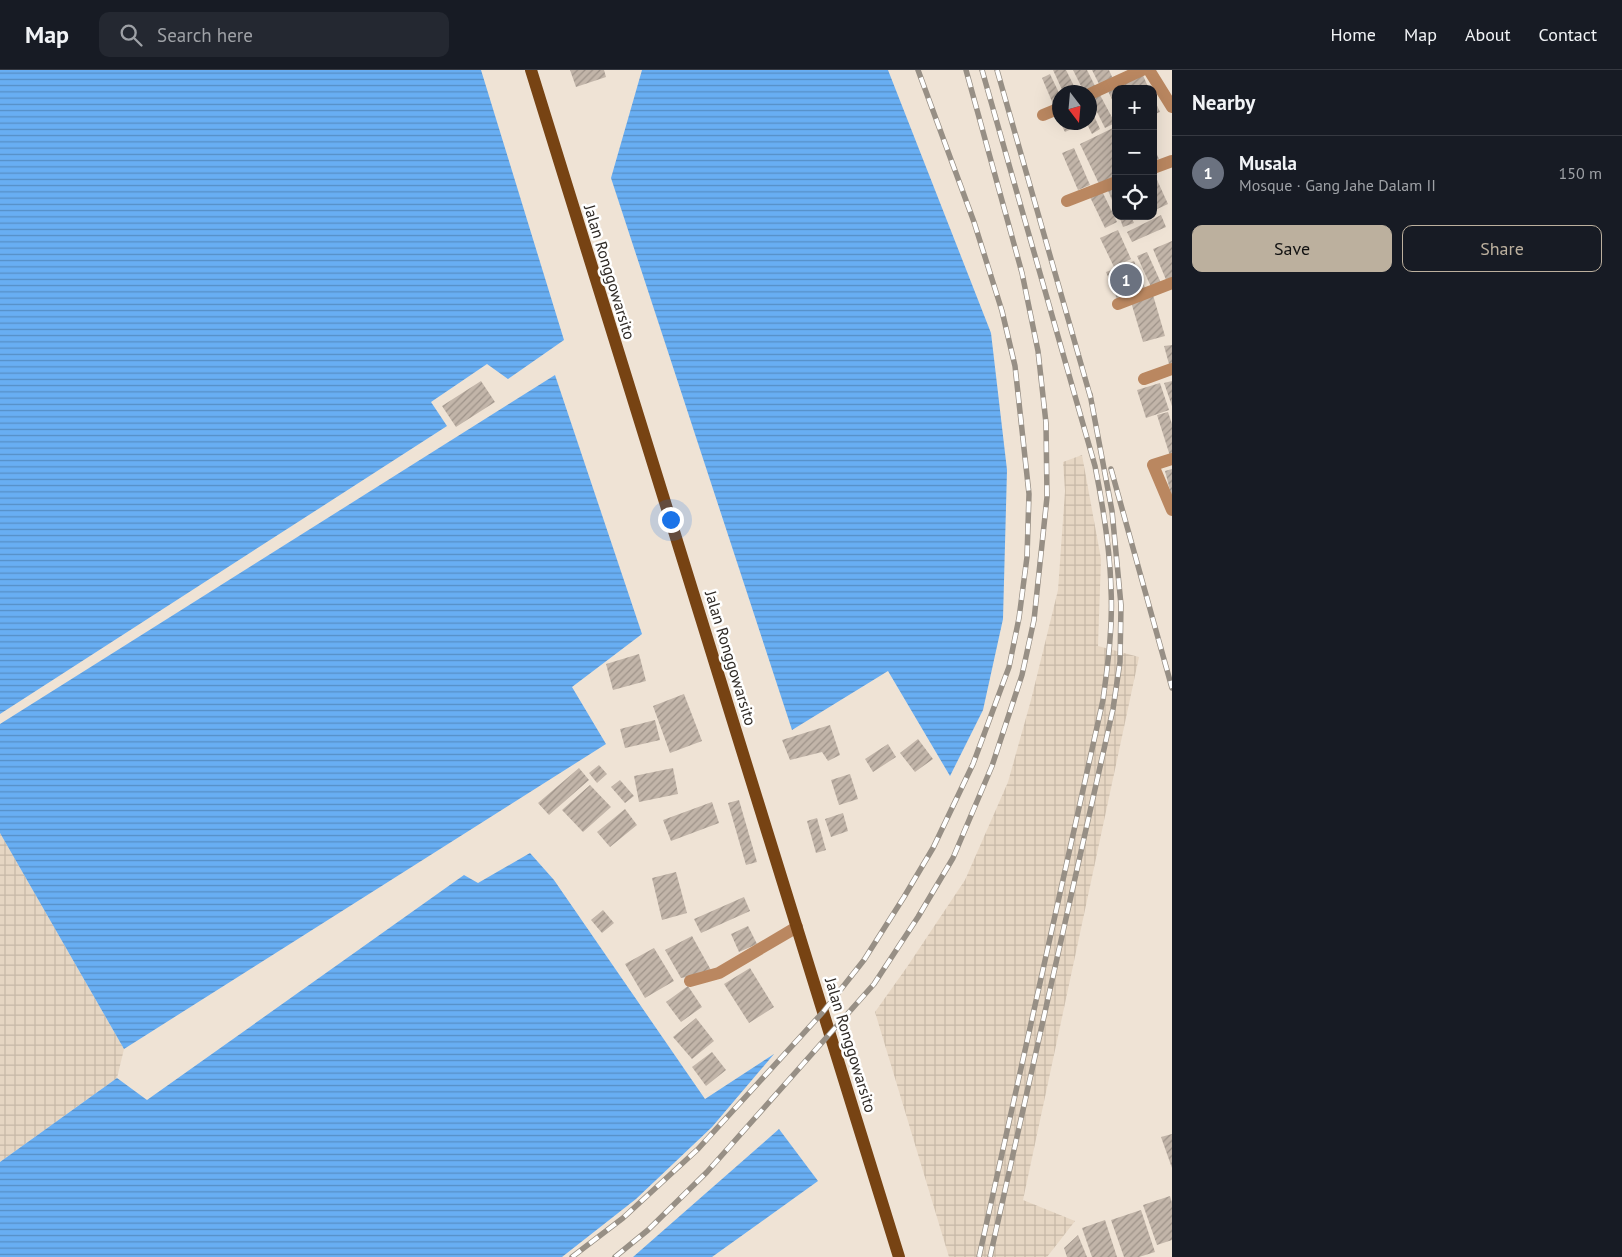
<!DOCTYPE html>
<html lang="en">
<head>
<meta charset="utf-8">
<style>
	:root { --surface:#171b24; --page:#242831; --text:#f1f3f6; --muted:#9ea1a6; --line:#363941; --accent:#bcb09e }
	body { margin:0; font-family:"PT Sans",sans-serif; background:var(--page); color:var(--text) }
	.controls { position:absolute; right:15px; top:15px; display:grid; overflow:hidden; border-radius:10px; box-shadow:0 5px 20px #0002 }
	.controls button { width:45px; height:45px; display:grid; place-items:center; padding:0; border:0; border-bottom:1px solid var(--line); background:var(--surface); color:var(--text); font:25px sans-serif }
	.compass { position:absolute; left:1052px; top:15px; width:45px; height:45px; border-radius:50%; background:var(--surface); box-shadow:0 5px 20px #0002; rotate:164deg }
	.you { position:absolute; left:670px; top:449px; width:18px; height:18px; margin:-12px; border:4px solid #fff; border-radius:50%; background:#1a73e8; box-shadow:0 0 0 8px #1a73e833 }
	.badge { display:grid; place-items:center; width:32px; height:32px; border-radius:50%; background:var(--accent); color:#fff; font-size:16px; font-weight:700 }
	.pin { position:absolute; translate:-50% -50%; border:2px solid #fff; box-shadow:0 1px 5px #0006 }
	.list { margin:0; padding:0; list-style:none }
	h2 { display:flex; justify-content:space-between; align-items:center; height:65px; margin:0; padding:0 20px; font-size:21px }
	h2 small { font-size:16px; font-weight:400; color:var(--muted) }
	.list li { display:grid; grid-template-columns:32px 1fr auto; gap:15px; align-items:center; box-sizing:border-box; height:75px; padding:0 20px; border-top:1px solid var(--line) }
	.list b { display:block; font-size:19px; white-space:nowrap }
	.list p { margin:0; font-size:16px; white-space:nowrap; color:var(--muted) }
	.list em { font-size:16px; font-style:normal; color:var(--muted) }
	.actions { display:flex; gap:10px; padding:15px 20px }
	.actions a { flex:1; padding:11px 0; border:1px solid var(--accent); border-radius:10px; text-align:center; font-size:18px; color:var(--accent) }
	.actions .main { background:var(--accent); color:#111 }
	.icon { flex:none; width:28px; height:28px; fill:none; stroke:currentColor; stroke-width:2; stroke-linecap:round; stroke-linejoin:round }
	.map { position:relative; flex:none; width:1172px; height:1187px; overflow:hidden }
	header { display:flex; align-items:center; gap:30px; box-sizing:border-box; height:70px; padding:0 25px; background:var(--surface); border-bottom:1px solid var(--line) }
	header strong { font-size:24px }
	nav { display:flex; gap:28px; margin-inline-start:auto; font-size:18px }
	.search { width:350px; height:45px; background:var(--page); display:flex; align-items:center; gap:12px; box-sizing:border-box; padding:0 18px; border-radius:10px; color:var(--muted); font-size:19px }
	main { display:flex }
	aside { flex:1; background:var(--surface) }
	.map>svg:first-child { display:block }
	.industrial { fill:url(#industrial-grid) }
	.water { fill:url(#water-rules) }
	.building { fill:url(#building-hatch) }
	.lines { fill:none; stroke-linecap:round; stroke-linejoin:round }
	.minor { stroke:#ba8760; stroke-width:12 }
	.major { stroke:#774313; stroke-width:12 }
	.rail-casing { stroke:#978f85; stroke-width:5.5 }
	.rail { stroke:#fff; stroke-width:4; stroke-dasharray:11; stroke-linecap:butt }
	.labels { text-anchor:middle; stroke-width:5; stroke-linejoin:round; paint-order:stroke }
	.street-label { font-size:16px; fill:#2f2a26; stroke:#fff }
</style>
</head>
<body>
<header>
<strong>Map</strong>
<div class="search"><svg class="icon" aria-label="search" viewBox="0 0 24 24"><circle cx="10" cy="10" r="6"/><path d="M15 15l6 6"/></svg>Search here</div>
<nav><a>Home</a><a>Map</a><a>About</a><a>Contact</a></nav>
</header>
<main>
<div class="map">
<svg width="1172" height="1187" viewBox="0 0 1172 1187">
	<defs>
		<pattern id="industrial-grid" width="8" height="8" patternUnits="userSpaceOnUse" patternTransform="scale(1.25)"><rect width="8" height="8" fill="#e6d6c3"/><path d="M0 4h8M4 0v8" fill="none" stroke="#c6b8a7"/></pattern>
		<pattern id="water-rules" width="6" height="5" patternUnits="userSpaceOnUse" patternTransform="scale(1.25)"><rect width="6" height="5" fill="#68aef3"/><path d="M0 2.5h6" fill="none" stroke="#568ec5"/></pattern>
		<pattern id="building-hatch" width="6" height="6" patternUnits="userSpaceOnUse" patternTransform="scale(1.25)"><rect width="6" height="6" fill="#c2b5a9"/><path d="M-1 1l2-2M0 6l6-6M5 7l2-2" fill="none" stroke="#9e9389"/></pattern>
	</defs>
	<rect width="100%" height="100%" fill="#efe3d5"/>
	<path class="industrial" d="M1082 385 1101 489 1098 576 1139 587 1023 1130 1075 1151 1047 1187H949L875 942 907 897 965 810 1008 712 1031 630 1058 520 1065 421 1063 392Z
		M0 763 124 979 117 1008 0 1092Z"/>
	<path class="water" d="M0 0H481L564 270 508 309 487 294 431 332 447 356 0 644Z
		M642 0H888L991 263 1007 400 1003 549 983 640 950 706 888 601 792 660 611 108Z
		M555 305 642 564 572 617 606 674 124 979 0 763V654Z
		M530 783 554 810 705 1029 774 984 712 1057 636 1129 562 1187H0V1092L117 1008 147 1030 464 805 478 813Z
		M779 1059 818 1111 712 1187H633Z"/>
	<path class="building" d="M570 0H604L606 7 576 17Z
		M1053 0H1066L1077 22H1063Z
		M1073 0H1087L1096 18 1084 22Z
		M1092 0H1109L1113 9 1100 16Z
		M1142 3 1149 19H1116V38L1107 19Z
		M1050 4 1060 25V31L1053 34 1042 8Z
		M1100 25 1115 53 1105 58 1091 30Z
		M1153 27 1160 42 1153 45Z
		M1090 37 1100 59 1092 64 1086 52H1090Z
		M1060 52H1077L1078 56 1065 62Z
		M1113 58 1116 64V109L1100 116 1080 74Z
		M1153 75 1159 89 1153 92Z
		M1074 78 1090 115 1078 120 1062 83Z
		M1153 101 1168 134 1153 141Z
		M1116 114V140L1107 118Z
		M1101 119 1117 152 1105 158 1089 125Z
		M1161 145 1166 157 1132 172 1127 162Z
		M1119 146H1131L1134 153 1123 157Z
		M1118 160 1131 189 1114 197 1100 168Z
		M1172 171V210L1167 212 1153 179Z
		M1147 182 1162 215 1152 219 1137 186Z
		M1134 191 1145 218 1117 229 1106 202Z
		M1153 225 1165 266 1143 272 1131 232Z
		M1172 275V293L1169 294 1164 276Z
		M481 311 495 332 456 357 442 336Z
		M1172 311V336L1164 313Z
		M1160 313 1169 340 1146 348 1137 320Z
		M1168 342 1172 354V385L1170 386 1157 345Z
		M1172 399V424H1171L1165 401Z
		M639 584 646 611 613 620 606 594Z
		M684 624 702 671 670 683 653 636Z
		M655 650 660 670 625 678 620 659Z
		M830 655 840 685 828 691 822 682 790 690 782 670Z
		M918 669 933 689 915 702 900 683Z
		M888 674 896 687 873 702 865 689Z
		M599 695 607 704 597 713 589 703Z
		M579 698 589 710 549 745 538 733Z
		M673 698 678 724 639 732 634 706Z
		M850 704 858 729 839 735 831 710Z
		M620 710 634 726 625 733 611 717Z
		M590 715 611 737 583 762 562 740Z
		M739 730 757 792 746 795 728 733Z
		M712 732 719 753 671 771 663 750Z
		M625 739 637 755 610 777 597 762Z
		M843 743 848 761 831 767 825 749Z
		M817 748 826 780 816 783 807 751Z
		M676 802 687 843 662 850 652 808Z
		M744 827 750 841 701 863 694 849Z
		M603 840 614 853 602 863 591 850Z
		M748 856 757 874 739 882 731 864Z
		M692 866 712 902 681 908 665 880Z
		M654 878 674 911 645 928 625 894Z
		M750 898 774 937 749 953 724 914Z
		M688 916 702 937 681 952 666 932Z
		M696 948 714 971 692 989 673 967Z
		M712 982 726 1000 706 1016 692 997Z
		M1172 1064V1098L1161 1067Z
		M1170 1126 1172 1133V1170L1157 1175 1143 1135Z
		M1141 1140 1155 1182 1139 1187H1124L1111 1150Z
		M1105 1150 1117 1187H1092L1082 1158Z
		M1078 1165 1087 1187H1067L1064 1178Z"/>
	<g class="lines">
		<path class="minor" d="M1149 0 1172 37
			M1090 24 1142 0
			M1043 45 1060 38
			M1153 98 1172 91
			M1067 131 1116 112
			M1118 234 1172 213
			M1144 309 1172 299
			M1172 389 1153 395 1172 440
			M690 911 719 903 797 857"/>
		<path class="major" d="M531 0 899 1187"/>
		<g class="rail-casing">
			<path id="rail" d="M997 0 1091 329
				M1111 399 1172 618
				M572 1187 623 1148 698 1079 823 942 864 890 904 827 933 778 973 694 1009 597 1019 548 1027 487 1029 424 1015 296 1002 241 974 152 918 0
				M615 1187 648 1160 707 1102 874 914 918 847 953 788 992 696 1022 605 1034 550 1047 427 1046 353 1038 281 1022 203 966 0
				M979 1187 1103 630C1108 593 1113 556 1111 519 1110 477 1103 436 1095 396L982 0
				M990 1187 1113 639 1120 592 1121 535 1112 441 1090 324"/>
		</g>
		<use href="#rail" class="rail"/>
	</g>
	<g class="labels">
		<g class="street-label">
			<text transform="translate(610 202) rotate(73)" y="6">Jalan Ronggowarsito</text>
			<text transform="translate(731 588) rotate(73)" y="6">Jalan Ronggowarsito</text>
			<text transform="translate(851 975) rotate(73)" y="6">Jalan Ronggowarsito</text>
		</g>
	</g>
</svg>
<div class="controls">
<button>+</button>
<button>−</button>
<button><svg class="icon" aria-label="locate" viewBox="0 0 24 24"><circle cx="12" cy="12" r="6"/><path d="M12 2v4M12 18v4M2 12h4M18 12h4"/></svg></button>
</div>
<svg class="compass" viewBox="-18 -18 36 36"><path d="M0-13l5 13h-10z" fill="#e53935"/><path d="M0 13l5-13h-10z" fill="#9ea1a6"/></svg>
<div class="you"></div>
<div class="pin badge" style="left:1126px;top:210px;background:#6b7280">1</div>
</div>
<aside>
<h2>Nearby<small></small></h2>
<ul class="list">
<li><span class="badge" style="background:#6b7280">1</span><div><b>Musala</b><p>Mosque · Gang Jahe Dalam II</p></div><em>150 m</em></li>
</ul>
<div class="actions"><a class="main">Save</a><a>Share</a></div>
</aside>
</main>
</body>
</html>
